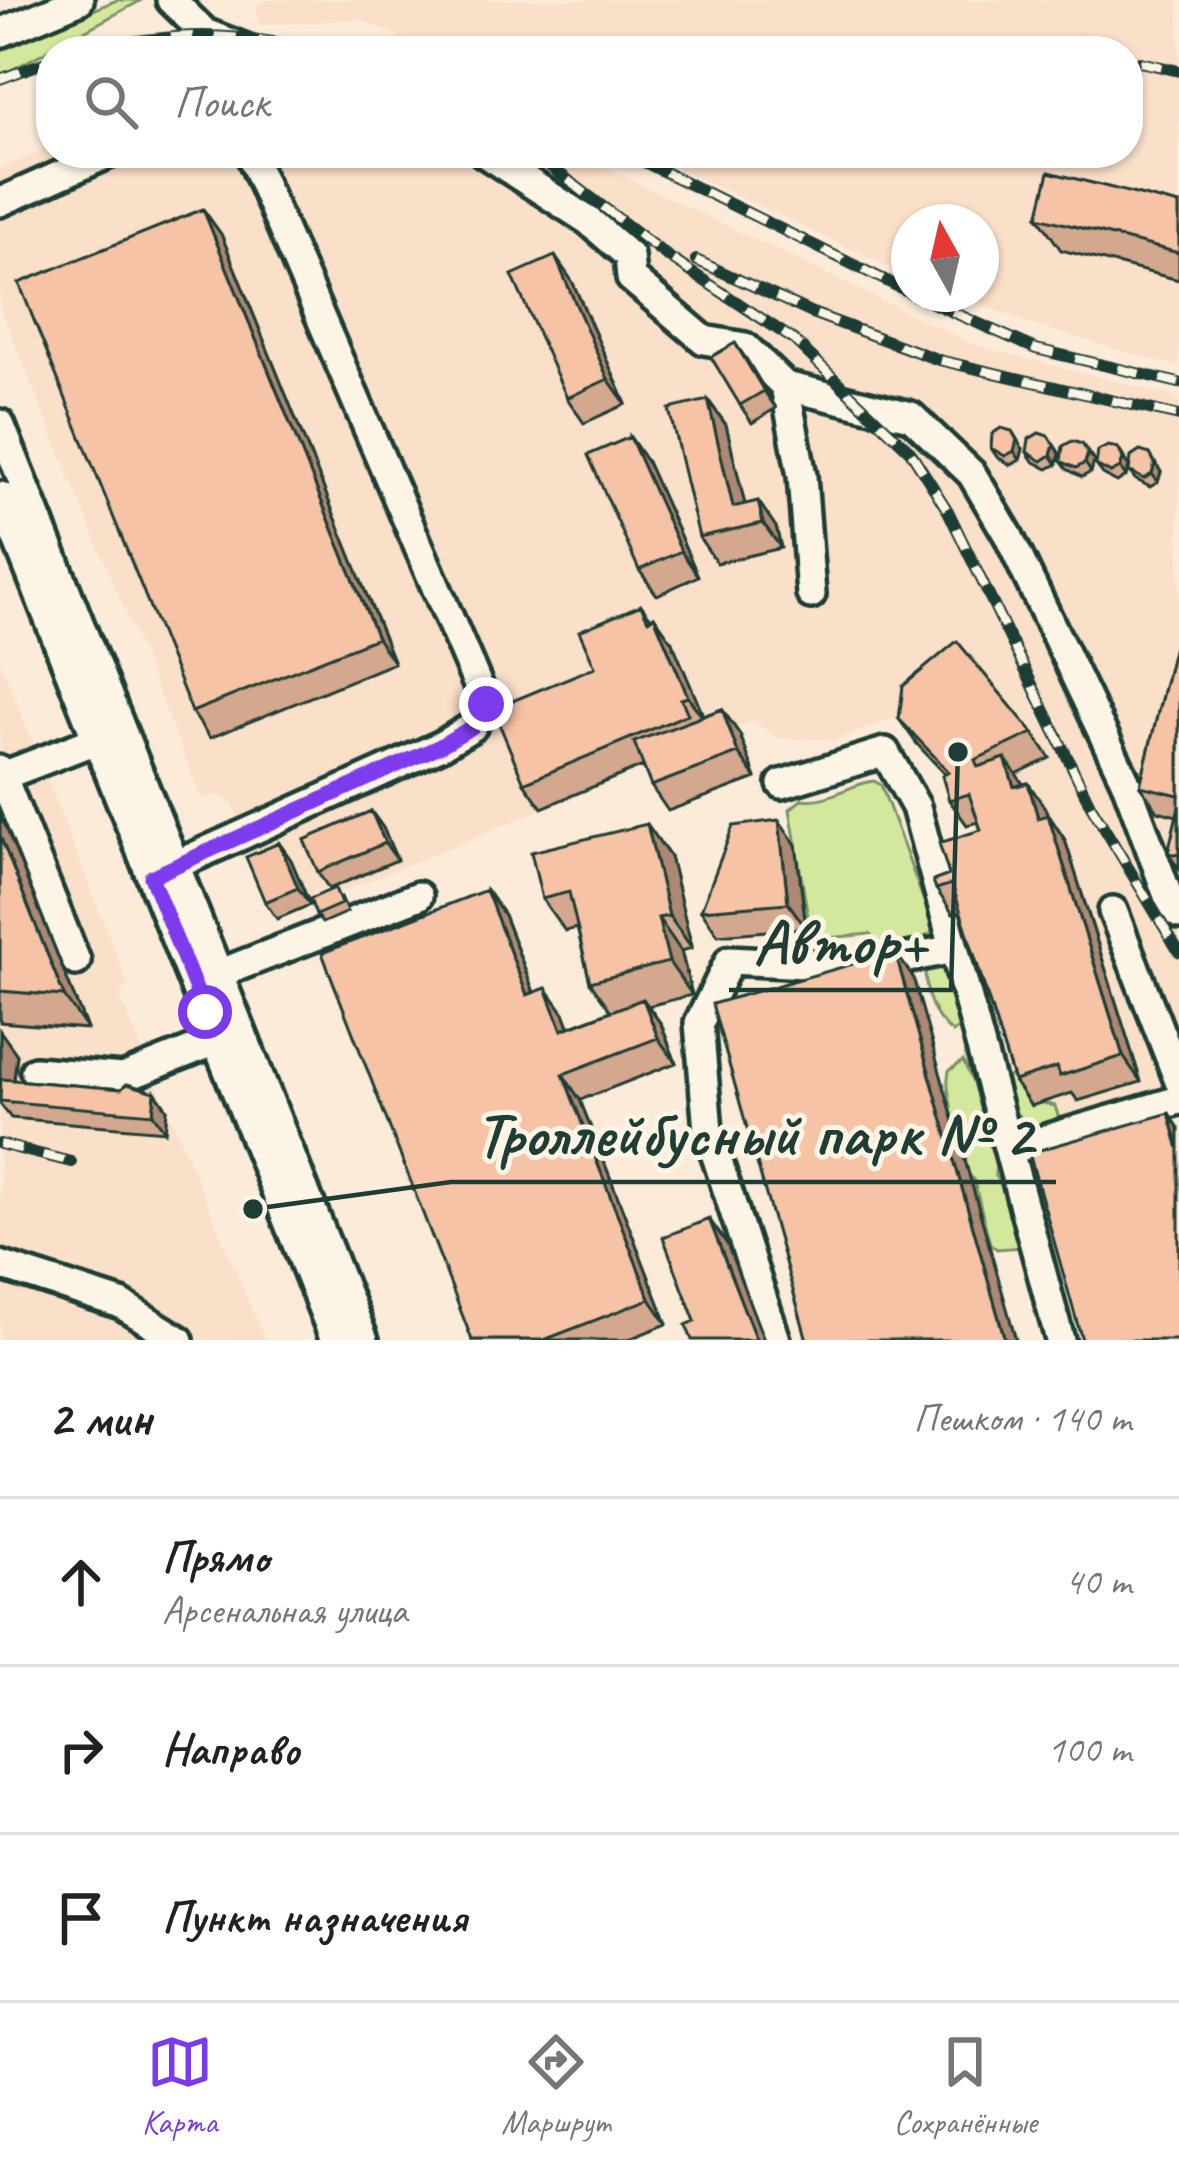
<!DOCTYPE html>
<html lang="ru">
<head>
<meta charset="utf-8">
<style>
	:root { --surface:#fff; --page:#f6f6f6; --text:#222; --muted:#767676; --line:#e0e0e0; --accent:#7c3aed }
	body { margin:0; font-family:Caveat,sans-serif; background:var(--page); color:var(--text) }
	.compass { position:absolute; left:891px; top:204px; width:108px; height:108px; border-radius:50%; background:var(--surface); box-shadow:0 3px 9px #0004; rotate:352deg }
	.stop { position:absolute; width:36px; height:36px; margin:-27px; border:9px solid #7c3aed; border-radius:50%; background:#fff }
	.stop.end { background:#7c3aed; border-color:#fff; box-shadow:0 3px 12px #0008 }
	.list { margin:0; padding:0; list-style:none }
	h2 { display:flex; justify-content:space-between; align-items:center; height:156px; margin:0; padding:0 48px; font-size:51px }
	h2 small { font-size:39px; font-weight:400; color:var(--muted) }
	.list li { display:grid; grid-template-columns:78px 1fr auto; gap:36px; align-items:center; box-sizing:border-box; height:168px; padding:0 48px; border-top:3px solid var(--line) }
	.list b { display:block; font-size:45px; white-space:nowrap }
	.list p { margin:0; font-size:39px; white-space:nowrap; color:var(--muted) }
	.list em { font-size:39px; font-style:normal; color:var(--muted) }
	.icon { flex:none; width:66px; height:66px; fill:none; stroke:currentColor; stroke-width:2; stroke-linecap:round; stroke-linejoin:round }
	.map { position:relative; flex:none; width:1179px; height:1340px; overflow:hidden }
	.search { position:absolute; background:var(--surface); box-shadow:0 3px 9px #0004; left:36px; right:36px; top:36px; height:132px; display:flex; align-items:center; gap:30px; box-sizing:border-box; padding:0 42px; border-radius:48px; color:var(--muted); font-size:45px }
	.sheet { height:660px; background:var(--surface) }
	nav { display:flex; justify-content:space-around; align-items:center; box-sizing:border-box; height:168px; border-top:3px solid var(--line); background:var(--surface); font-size:33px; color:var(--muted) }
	nav a { display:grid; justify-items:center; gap:6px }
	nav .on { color:var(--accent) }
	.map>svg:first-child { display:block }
	.built { fill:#fadfc9 }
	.green { fill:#d4e89d; stroke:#7a9268; stroke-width:3 }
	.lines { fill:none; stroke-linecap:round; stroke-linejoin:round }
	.minor-casing { stroke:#1f3d34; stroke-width:36 }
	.minor { stroke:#fcf5e5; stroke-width:27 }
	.rail-casing { stroke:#1f3d34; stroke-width:12 }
	.rail { stroke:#fcf5e5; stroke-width:8; stroke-dasharray:22; stroke-linecap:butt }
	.wall { fill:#d4a88f; stroke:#1f3d34; stroke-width:3 }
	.shaded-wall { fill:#ac8874; stroke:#1f3d34; stroke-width:3 }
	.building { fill:#f6c3a6; stroke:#1f3d34; stroke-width:3 }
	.route { stroke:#7c3aed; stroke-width:15 }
	.leader { fill:none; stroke:#1f3d34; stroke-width:4.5 }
	.callout-dot { fill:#1f3d34; stroke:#fcf5e5; stroke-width:4.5 }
	.callout-label { font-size:63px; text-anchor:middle; font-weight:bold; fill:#1f3d34; stroke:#fcf5e5; stroke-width:10; stroke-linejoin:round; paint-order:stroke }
</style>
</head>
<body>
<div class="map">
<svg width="1179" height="1340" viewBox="0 0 1179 1340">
	<rect width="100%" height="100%" fill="#fbebd8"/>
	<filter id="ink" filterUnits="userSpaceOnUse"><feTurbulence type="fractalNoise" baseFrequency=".00833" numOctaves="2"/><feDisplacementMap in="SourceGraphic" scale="24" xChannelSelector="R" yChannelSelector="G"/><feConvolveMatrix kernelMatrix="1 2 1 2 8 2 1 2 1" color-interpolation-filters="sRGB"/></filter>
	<g filter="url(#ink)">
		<path class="built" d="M268 0H1179V367L1037 326 955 294H981V222H909V276L645 153H1128V51H429L361 19 260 25 256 5Z
			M51 147V153H575L974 345 1179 398V1078L1017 1137 941 873 998 856 986 819 967 825 960 801 966 797 917 744 913 711 835 740 778 738 753 721 277 919 258 874 263 871 231 801 217 794 202 799 0 307V169Z
			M0 661 128 984 119 995 265 1340H0Z"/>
		<path class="green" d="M117 0H142L0 76V49Z
			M874 781 881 785 933 926 931 934 888 953 880 950 870 934 827 938 810 929 790 809 802 799C829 803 848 784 874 781Z
			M941 964 947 970 959 1027 953 1033C932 1017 925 993 925 968Z
			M963 1061 989 1115 988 1141 996 1158 995 1176 1013 1195 1023 1247 997 1249 990 1244 974 1181 964 1168 967 1153 950 1137C957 1106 944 1094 949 1071Z
			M1016 1075 1028 1099 1055 1106 1060 1122 1036 1128 1002 1104 998 1079Z"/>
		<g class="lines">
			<g class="minor-casing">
				<path id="minor" d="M171 0 205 33 251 51
					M0 33 79 0
					M484 153 589 221 629 256 631 278 704 340 745 347 785 386 802 476 811 594
					M0 202 110 153
					M785 386 911 416 972 474 1008 535 1125 780 1173 909 1179 914
					M0 424 364 1340
					M0 496 335 1340
					M0 770 76 961
					M0 777 114 733
					M782 784 885 752 916 807 1060 1340
					M151 876 440 746 472 727 486 704 250 153
					M1113 911 1179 1081
					M203 980 418 896
					M35 1071 123 1078 216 1041
					M1009 1150 1179 1100
					M0 1265 121 1304 179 1340
					M776 1340 708 1131 699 1023 730 960 862 967 954 949"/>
			</g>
			<use href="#minor" class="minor"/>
			<g class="rail-casing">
				<path id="rail" d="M84 51C177 30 232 32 324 51
					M1140 62 1179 71
					M0 79 51 60
					M533 153 667 256 794 340 910 451 948 511 1091 806 1179 952
					M626 153 909 292
					M696 260 812 313 939 360 1179 416
					M912 294 1036 349 1179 383
					M0 1144 71 1162"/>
			</g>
			<use href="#rail" class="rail"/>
		</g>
		<path class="wall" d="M1179 205V280L1061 250 1038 217Z
			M221 234 394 663 210 738 192 712Z
			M572 281 626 404 584 423 567 398Z
			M735 343 776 408 752 423 740 405Z
			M708 400 726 425 745 505 758 501 776 527 781 548 717 563 699 537Z
			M1048 436 1060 454 1057 464 1048 469 1033 461 1027 452Z
			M630 437 647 462 698 576 657 595 639 570Z
			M1082 444 1094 461 1091 472 1082 477 1067 469 1061 461Z
			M991 448 1023 449 1020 460 1011 465 997 457Z
			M1118 448 1129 466 1126 476 1117 482 1103 474 1096 465Z
			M1150 454 1161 472 1158 482 1150 487 1135 479 1129 471Z
			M641 605 651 618 654 616 672 642 703 716 722 709 740 735 756 778 668 811 651 786 643 766 542 808 524 783 595 667Z
			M1179 626V869L1168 853 1177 816 1158 811 1140 786Z
			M899 719 1033 733 1050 758 1016 774 1023 784 1028 783 1065 840 1141 1082 1078 1101 1072 1093 1031 1106 1014 1081 961 912 953 914 936 889 949 875 981 830 978 822 967 825 949 800 945 774 917 744Z
			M371 811 383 828 397 860 329 889 318 872Z
			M0 817 5 825 87 1029 0 1022Z
			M647 824 670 857 692 948 681 951 692 995 648 1006 661 1024 676 1063 580 1100 667 1324 627 1340H472L486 890 504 915 534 992 564 1013 569 1027 611 1011 590 982 577 928 565 931 542 899Z
			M279 843 291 860 310 905 277 919 265 902Z
			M796 845 806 928 718 935 701 910Z
			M341 897 347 912 322 923 316 915Z
			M0 1031 17 1055 14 1080 155 1092 167 1109 165 1131 11 1118 0 1104Z"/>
		<path class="shaded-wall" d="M203 209 221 234 394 663 377 638Z
			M555 256 572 281 626 404 608 379Z
			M735 343 747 360 776 408 764 391Z
			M708 400 726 425 750 526 733 507Z
			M1012 431 1023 449 1020 460 1014 451Z
			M630 437 647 462 698 576 681 551Z
			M1054 445 1060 454 1057 464 1051 455Z
			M1088 453 1094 461 1091 472 1085 463Z
			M1123 458 1129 466 1126 476 1120 468Z
			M1155 463 1161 472 1158 482 1152 474Z
			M758 501 776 527 781 548 763 523Z
			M654 616 672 642 706 722 688 697Z
			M722 709 740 735 756 778 738 753Z
			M1005 758 1023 784 1014 787Z
			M1028 783 1045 808 1056 843 1038 818Z
			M371 811 383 828 397 860 385 843Z
			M1048 815 1065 840 1141 1082 1123 1056Z
			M0 817 5 825 87 1029 64 996 0 836Z
			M779 820 796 845 806 928 788 903Z
			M647 824 670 857 692 948 669 916Z
			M279 843 291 860 310 905 298 888Z
			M486 890 504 915 544 1020 527 995Z
			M658 918 681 951 692 995 669 962Z
			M895 952 913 977 1016 1340H1005Z
			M546 988 564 1013 580 1055 562 1030Z
			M643 999 661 1024 676 1063 658 1038Z
			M0 1031 17 1055 11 1102 0 1089Z
			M563 1074 580 1100 667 1324 650 1299Z
			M155 1092 167 1109 165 1131 153 1114Z
			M1169 1113 1179 1128V1149Z
			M709 1219 727 1244 764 1340H756Z"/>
		<path class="building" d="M1049 172 1179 205V253L1038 217Z
			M203 209 377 638 192 712 19 283Z
			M555 256 608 379 567 398 512 275Z
			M735 343 764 391 740 405 711 357Z
			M708 400 733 507 758 501 763 523 699 537 669 409Z
			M1001 428 1012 431 1017 440 1014 451 1005 456 991 448 992 434Z
			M1039 433 1048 436 1054 445 1051 455 1042 461 1027 452 1029 439Z
			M630 437 681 551 639 570 588 455Z
			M1072 441 1082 444 1088 453 1085 463 1076 468 1061 461 1063 446Z
			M1108 446 1118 448 1123 458 1120 468 1111 473 1096 465 1098 451Z
			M1140 451 1150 454 1155 463 1152 474 1144 479 1129 471 1131 457Z
			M641 605 648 620 654 616 688 697 681 699 688 714 524 783 493 709 595 667 579 631Z
			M1179 626V795L1140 786Z
			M957 641 1033 733 975 760 978 767 1005 758 1014 787 1028 783 1038 818 1048 815 1123 1056 1060 1076 1057 1067 1014 1081 952 884 936 889 933 881 949 875 939 843 981 830 969 794 949 800 942 776 949 772 899 719 903 686Z
			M722 709 738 753 651 786 634 742Z
			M1179 806V855L1168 853Z
			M371 811 385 843 318 872 304 840Z
			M779 820 788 903 701 910 733 826Z
			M647 824 669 916 658 918 669 962 590 982 569 892 542 899 531 852Z
			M0 836 64 996 0 991Z
			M279 843 298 888 265 902 246 857Z
			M335 888 341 904 316 915 310 899Z
			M486 890 527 995 546 988 562 1030 643 999 658 1038 563 1074 650 1299 544 1340H472L322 953Z
			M895 952 1005 1340H807L712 1004Z
			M1 1079 121 1089 127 1084 155 1092 153 1114 0 1101Z
			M1169 1113 1179 1149V1340H1082L1029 1153Z
			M709 1219 756 1340H692L686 1325 695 1321 663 1237Z"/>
	</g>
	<g class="lines" filter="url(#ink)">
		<path class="route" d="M205 1012 151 877 440 746 472 727 486 704"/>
	</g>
	<path class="leader" d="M958 752L951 990H729M253 1209L451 1182H1056"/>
	<g class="callout-dot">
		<circle cx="958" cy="752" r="12"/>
		<circle cx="253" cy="1209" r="12"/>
	</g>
	<g class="callout-label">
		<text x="840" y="963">Автор+</text>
		<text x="754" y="1155">Троллейбусный парк № 2</text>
	</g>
</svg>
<svg class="compass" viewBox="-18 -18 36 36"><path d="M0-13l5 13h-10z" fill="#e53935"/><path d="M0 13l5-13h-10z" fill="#767676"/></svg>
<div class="stop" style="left:205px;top:1012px"></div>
<div class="stop end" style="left:486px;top:704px"></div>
<div class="search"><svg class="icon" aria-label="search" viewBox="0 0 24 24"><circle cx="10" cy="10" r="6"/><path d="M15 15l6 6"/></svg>Поиск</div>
</div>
<section class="sheet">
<h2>2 мин<small>Пешком · 140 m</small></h2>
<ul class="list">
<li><svg class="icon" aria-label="ahead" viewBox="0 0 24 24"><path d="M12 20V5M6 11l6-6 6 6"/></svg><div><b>Прямо</b><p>Арсенальная улица</p></div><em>40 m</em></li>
<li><svg class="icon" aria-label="right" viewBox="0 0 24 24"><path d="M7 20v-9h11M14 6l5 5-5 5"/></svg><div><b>Направо</b></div><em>100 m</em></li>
<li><svg class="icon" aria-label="arrive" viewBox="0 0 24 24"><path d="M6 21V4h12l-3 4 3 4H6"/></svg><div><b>Пункт назначения</b></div></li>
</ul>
</section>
<nav>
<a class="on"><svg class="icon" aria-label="map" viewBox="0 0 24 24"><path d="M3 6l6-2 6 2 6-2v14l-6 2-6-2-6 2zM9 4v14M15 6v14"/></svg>Карта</a>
<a><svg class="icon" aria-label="directions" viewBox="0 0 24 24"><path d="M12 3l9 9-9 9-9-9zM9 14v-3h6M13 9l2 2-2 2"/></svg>Маршрут</a>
<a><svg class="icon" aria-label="saved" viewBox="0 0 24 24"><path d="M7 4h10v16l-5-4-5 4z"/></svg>Сохранённые</a>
</nav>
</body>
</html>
